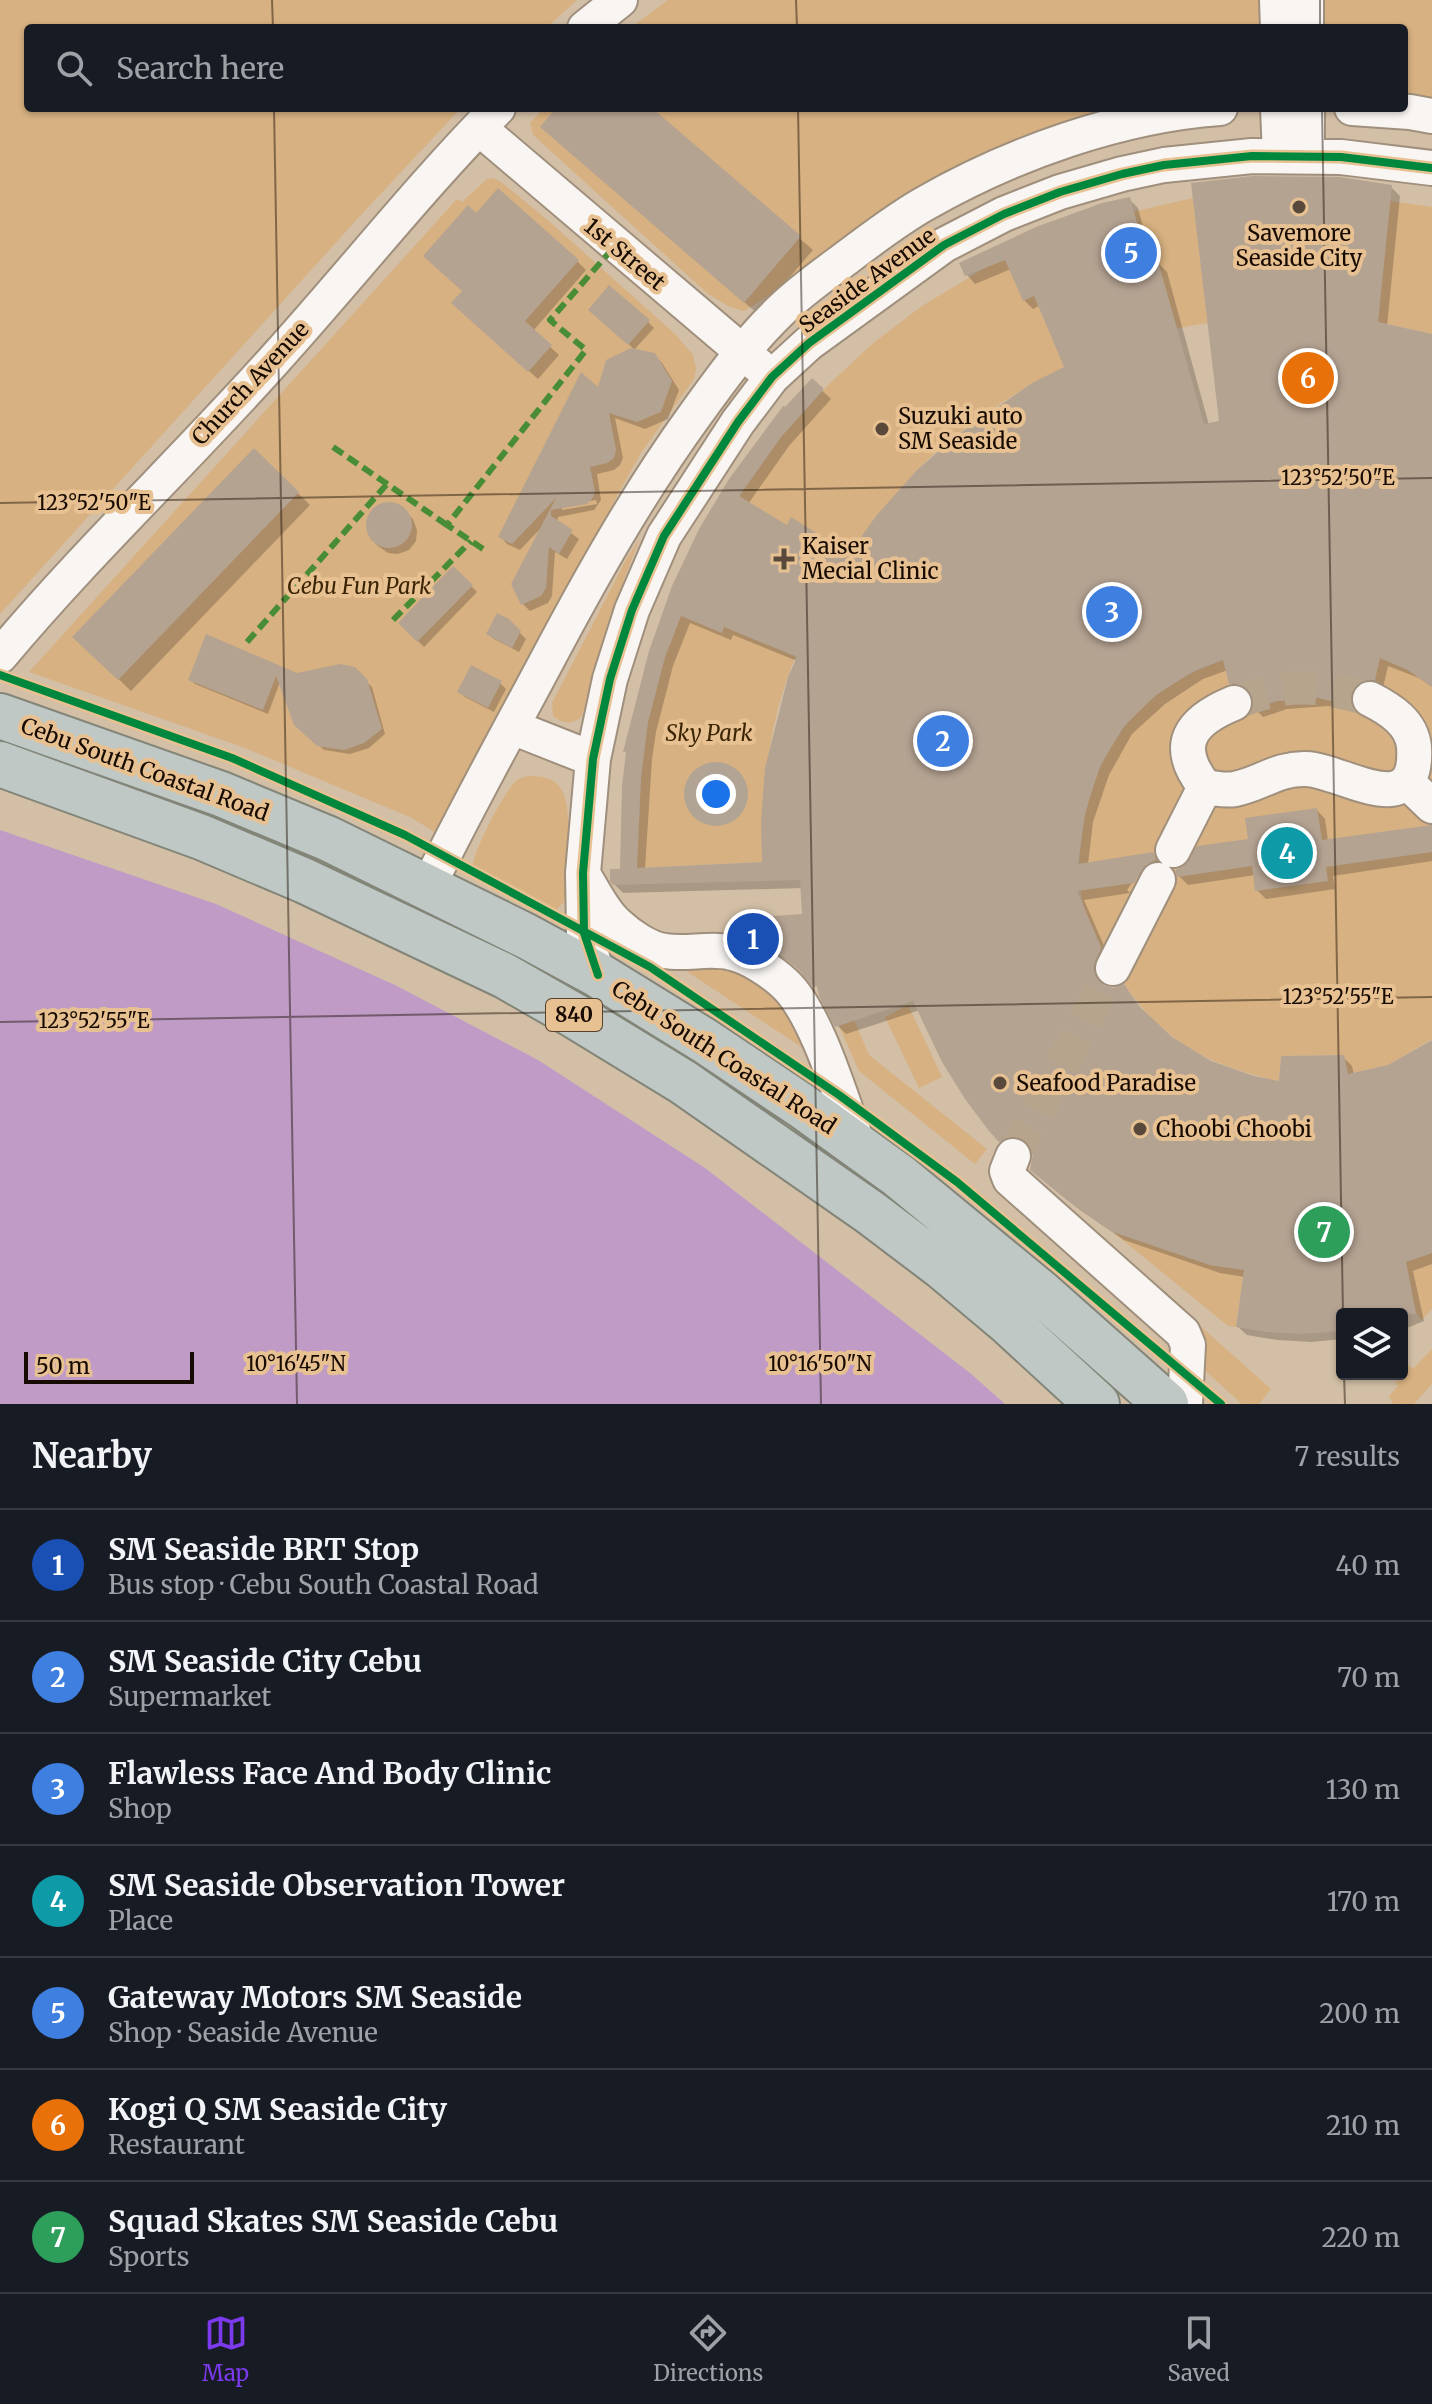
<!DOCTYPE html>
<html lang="en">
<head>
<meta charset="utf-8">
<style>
	:root { --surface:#171b24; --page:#242831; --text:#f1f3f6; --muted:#9ea1a6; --line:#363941; --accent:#7c3aed }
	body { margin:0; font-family:Merriweather,serif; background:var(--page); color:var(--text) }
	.controls { position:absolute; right:24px; bottom:24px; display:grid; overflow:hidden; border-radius:8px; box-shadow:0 2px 6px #0004 }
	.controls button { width:72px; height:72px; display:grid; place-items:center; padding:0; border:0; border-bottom:2px solid var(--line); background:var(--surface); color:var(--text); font:40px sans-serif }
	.scale { position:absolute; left:24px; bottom:20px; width:170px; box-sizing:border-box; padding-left:8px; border:4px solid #170a00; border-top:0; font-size:22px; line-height:28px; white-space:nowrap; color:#170a00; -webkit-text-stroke:6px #e7c192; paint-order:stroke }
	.you { position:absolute; left:716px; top:794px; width:28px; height:28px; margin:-20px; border:6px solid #fff; border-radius:50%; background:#1a73e8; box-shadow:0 0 0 12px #1a73e833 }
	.badge { display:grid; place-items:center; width:52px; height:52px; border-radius:50%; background:var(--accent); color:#fff; font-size:26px; font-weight:700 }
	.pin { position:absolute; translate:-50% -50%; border:4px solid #fff; box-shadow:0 2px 8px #0006 }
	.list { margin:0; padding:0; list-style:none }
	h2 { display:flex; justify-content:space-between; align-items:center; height:104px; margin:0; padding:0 32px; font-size:34px }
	h2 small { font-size:26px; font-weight:400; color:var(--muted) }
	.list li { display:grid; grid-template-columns:52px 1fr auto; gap:24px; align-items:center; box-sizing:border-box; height:112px; padding:0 32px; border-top:2px solid var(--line) }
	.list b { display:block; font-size:30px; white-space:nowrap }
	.list p { margin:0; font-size:26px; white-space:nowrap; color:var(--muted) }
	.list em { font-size:26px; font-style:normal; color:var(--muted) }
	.icon { flex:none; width:44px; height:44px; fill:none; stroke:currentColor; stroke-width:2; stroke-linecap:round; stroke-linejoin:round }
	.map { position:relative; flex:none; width:1432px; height:1404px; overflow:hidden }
	.search { position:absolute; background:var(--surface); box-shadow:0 2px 6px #0004; left:24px; right:24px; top:24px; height:88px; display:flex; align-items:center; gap:20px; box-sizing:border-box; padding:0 28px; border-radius:8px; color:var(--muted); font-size:30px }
	.sheet { height:888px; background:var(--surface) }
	nav { display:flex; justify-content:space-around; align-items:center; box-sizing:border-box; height:112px; border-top:2px solid var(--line); background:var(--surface); font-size:22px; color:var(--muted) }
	nav a { display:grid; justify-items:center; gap:4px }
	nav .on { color:var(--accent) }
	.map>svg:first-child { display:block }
	.green { fill:#d7b181 }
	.water { fill:#c09bc6 }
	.shadow { fill:#0003; fill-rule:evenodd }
	.building { fill:#b5a392; fill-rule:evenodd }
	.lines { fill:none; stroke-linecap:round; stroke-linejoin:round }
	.minor-tunnel { stroke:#b7a48d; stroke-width:34; stroke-dasharray:34 17; stroke-linecap:butt }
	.minor-casing { stroke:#9f8f7c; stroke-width:38 }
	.highway-casing { stroke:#828578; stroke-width:48 }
	.minor { stroke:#f8f5f2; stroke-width:34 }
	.highway { stroke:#bfc8c5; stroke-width:44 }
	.quiet { stroke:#488d35; stroke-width:6; stroke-dasharray:12 6; stroke-linecap:butt }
	.cycleway-casing { stroke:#e7c192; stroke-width:13 }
	.cycleway { stroke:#00873e; stroke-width:8 }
	.ticks { fill:none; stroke:#170a00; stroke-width:2; stroke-opacity:0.45 }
	.poi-dot { fill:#59493a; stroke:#e7c192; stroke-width:3 }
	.labels { text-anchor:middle; stroke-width:8; stroke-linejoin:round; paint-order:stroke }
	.shield { fill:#e7c192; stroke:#55412c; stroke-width:2 }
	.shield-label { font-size:20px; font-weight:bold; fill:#170a00 }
	.poi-label { font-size:22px; fill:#170a00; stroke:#e7c192; text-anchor:start }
	.street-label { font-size:22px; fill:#170a00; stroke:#e7c192 }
	.park-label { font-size:22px; font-style:italic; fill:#3c2504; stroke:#e7c192 }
	.ticks-label { font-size:20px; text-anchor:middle; fill:#170a00; stroke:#e7c192; stroke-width:8; stroke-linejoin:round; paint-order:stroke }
</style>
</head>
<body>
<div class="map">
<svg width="1432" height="1404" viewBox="0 0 1432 1404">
	<rect width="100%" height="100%" fill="#d3bfa6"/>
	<path class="green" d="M0 0H577L546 28H28V108H461L360 216 0 614Z
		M668 0H1260V28H630Z
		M1325 0H1432V102L1404 98V28H1325Z
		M544 108H1134L898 201 846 235 770 295 744 311 730 307 708 294 533 135 530 123Z
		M492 178 500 181 551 223 675 334 693 355 696 369 694 379 641 453 619 492 441 836 412 818 245 748 29 672 457 199 462 202 487 179Z
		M1193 198 1208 323C1120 336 1042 372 971 424 953 438 931 454 916 472 896 497 880 526 862 552 845 577 825 601 810 627 771 698 761 782 762 862L637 868 641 777 648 722 665 657 689 595 714 543 743 491 781 437 826 387 872 344 922 306 985 268 1110 217Z
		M1390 201 1432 207V334L1378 322Z
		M640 538 609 619 582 716C574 725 562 724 553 716L552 703 627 558Z
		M1380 658 1408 670 1432 687V1039L1388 1065 1348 1074 1344 1055 1281 1056 1279 1081C1242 1073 1204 1061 1173 1037 1151 1021 1135 1000 1120 978 1106 957 1090 932 1084 908 1077 884 1079 858 1082 835 1094 747 1140 689 1223 660L1234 703 1239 714 1277 701 1318 698 1367 709Z
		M533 776C545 777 554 778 561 789 573 805 568 868 568 891L565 901 556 910 473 865C473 852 505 790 516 781 521 777 527 776 533 776Z
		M718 961 770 980 812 1054 674 963Z
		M908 1005 942 1077 919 1088 885 1017Z
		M854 1020 869 1055 987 1149 975 1164 859 1071 839 1026Z
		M1061 1202 1271 1389 1259 1404H1242L1201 1367Z
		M1113 1232 1210 1265 1244 1270 1236 1327 1228 1326Z
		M1432 1253V1309L1421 1320 1416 1312 1406 1262Z
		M1432 1349V1384L1414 1404H1393L1389 1396 1398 1386 1395 1384 1409 1365 1413 1369Z"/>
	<path class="water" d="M0 830 216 904 397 986 538 1060 705 1168 970 1373 1005 1404H0Z"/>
	<path class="shadow" d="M559 108H649L813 250 758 314 556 140Z
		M1391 187 1400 196 1387 326 1432 337V687L1419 678 1388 666 1383 688 1358 709 1359 713 1328 706 1287 709 1263 717 1255 709 1254 694 1240 692 1231 683 1228 670 1203 679 1165 704 1132 734 1109 775 1093 822 1088 864 1153 855 1162 864 1163 869 1143 891 1084 900 1109 957 1101 978 1104 988 1113 990 1124 987 1146 1015 1171 1039 1210 1062 1254 1078 1281 1084 1343 1057 1352 1066 1354 1075 1389 1067 1432 1041V1264L1413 1271 1424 1321 1402 1330V1314H1342V1339L1311 1342 1277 1340 1247 1335 1238 1327 1245 1277 1220 1273 1124 1240 1080 1210 1047 1183 1032 1146 1021 1144 1010 1150 1001 1141 920 1010 846 1034 837 1025 820 990 805 974 790 962 756 944 747 935 805 915 803 888 623 893 614 884 622 871 624 786 686 559 812 381 831 399 789 446 748 504 787 528 850 557 1067 368 1041 305 1033 309 1024 300 1011 269 975 284 967 275 1129 199 1138 208 1153 264 1158 263 1167 272 1209 425 1222 423ZM690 623 731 640 733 635 797 661 764 863 645 869 652 759 656 732 673 666ZM1145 863H1149L1130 893 1127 890Z
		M476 216 577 261 586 270 533 331 559 355 538 379 462 311Z
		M596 315 648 322 654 328 634 350 654 355 662 363 679 390 668 419 645 429 615 418 623 458 620 465 614 470 597 474 601 500 594 510 558 517 557 523 579 539 567 559 555 552 552 596 548 603 530 611 523 604 542 527 520 550 507 544 500 536 599 391 608 362 634 349ZM596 500 597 504 562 510V506Z
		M254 450 310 505 131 691 75 637Z
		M385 504 397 505 406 513 413 519 417 530 416 541 409 550 398 554 388 553 378 546 371 539 367 529 368 518 375 508Z
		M453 568 477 592 424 647 400 623Z
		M508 621 526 639 519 652 494 639 488 633Z
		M354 669 372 687 385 734 369 748 350 754 324 750 296 724 280 682 268 714 195 684 190 679 296 675Z
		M500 683 506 689 494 712 465 697 459 691Z
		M1317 810 1325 819 1328 841 1432 826V861L1333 876 1335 889 1266 899 1257 890 1255 875 1188 885 1179 876Z"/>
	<path class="building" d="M556 108H652L801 236 744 303 540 127Z
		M1253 176 1340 177 1392 185 1378 322 1432 334V687L1408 670 1380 658 1375 680 1360 682 1353 689 1350 699 1352 706 1318 698 1277 701 1252 709 1254 704 1252 694 1245 686 1237 683 1229 684 1223 660 1194 671 1156 695 1124 726 1100 766 1085 813 1078 864 1153 852 1156 860 1147 864 1134 883 1077 891 1101 947 1093 968 1097 979 1103 985 1113 988 1124 984 1139 1006 1172 1037 1211 1061 1254 1076 1279 1081 1281 1056 1344 1055 1348 1074 1388 1065 1432 1040V1253L1406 1262 1416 1314H1342V1331L1301 1334 1267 1332 1236 1327 1244 1270 1210 1265 1113 1232 1068 1201 1030 1170 1033 1154 1029 1144 1021 1138 1011 1136 999 1142 989 1131 965 1099 942 1062 913 1001 835 1027 819 996 817 986 813 987 798 969 779 954 745 936 742 918 802 914 800 880 613 885 610 881V869H620L622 786 626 752H623L649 651 672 586 699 529 729 479 783 406 785 407 812 378 824 389 781 437 739 496 787 525 791 517 849 554 876 516 917 470 956 436 1032 383 1064 367 1034 296 1023 301 1005 260 965 276 959 263 1036 227 1102 203 1130 197 1148 264 1158 261 1204 424 1219 421 1191 183ZM681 616 722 633 724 627 797 657 788 677 765 768 761 822 762 862 637 868 641 777 648 722 665 657Z
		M498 188 579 260 525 321 552 345 528 372 451 303 462 291 423 256 468 205 476 213Z
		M609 285 650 320 628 345 588 310Z
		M631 348 655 353 672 381 661 412 637 422 609 413 616 450 614 458 607 463 590 467 595 492 592 499 587 504 551 510V516L573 530 559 554 549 547 546 588 541 596 521 605 511 584 556 498 512 544 498 537 581 372 598 387 606 360Z
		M254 448 299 492 118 680 72 637Z
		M366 525a23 23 0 1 1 46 0a23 23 0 1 1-46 0Z
		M453 566 473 585 417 642 398 623Z
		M497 613 509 619 521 631 512 648 486 634Z
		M206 634 297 673 340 664 355 667 367 679 382 729 364 743 344 750 317 746 294 725 276 676 263 710 188 680Z
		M471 665 502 681 488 708 457 692Z
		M1317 808 1322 840 1432 825V852L1326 867 1328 881 1255 891 1252 866 1177 877 1175 870 1184 866 1197 846 1248 839 1245 818Z"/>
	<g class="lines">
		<path class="minor-tunnel" d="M1234 703C1287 682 1316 684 1370 699
			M1013 1156 1113 968"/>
		<g class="minor-casing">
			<path id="minor" d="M1277 0 1278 28
				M585 28 620 0
				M1306 28V0
				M1278 108 1280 156
				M1307 108V155
				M1352 108 1410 112 1432 116
				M479 128 759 366
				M0 656C87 552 186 459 276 358 351 275 420 187 498 108
				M1234 703C1190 721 1172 745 1205 787 1215 788 1225 791 1235 789 1261 784 1277 768 1306 769 1342 770 1419 826 1414 747 1412 723 1390 709 1370 699
				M512 727 593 759
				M1407 782 1432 806
				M1173 850 1205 787
				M583 874C593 890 603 912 617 924 629 935 648 949 665 951 687 955 710 947 732 953 750 957 772 972 785 984 817 1014 842 1102 858 1145
				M428 887C464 813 504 741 543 668 589 581 637 495 695 415 721 379 747 343 779 312 799 292 822 276 845 259 870 240 896 220 924 204 1011 154 1120 115 1220 108
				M1113 968 1158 880
				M598 975 584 933 583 873 593 759 610 679 632 610 664 536 738 422 772 377 809 343 944 245 1004 214 1060 192 1122 174 1164 165 1252 156 1341 157 1432 168
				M1013 1156 1007 1171 1010 1179 1183 1333 1188 1345 1185 1404"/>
		</g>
		<g class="highway-casing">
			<path id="highway" d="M0 716 221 794 329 839 526 936 598 975 705 1041 802 1106 899 1176 1040 1292 1166 1404
				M0 764 201 837 305 881 505 976 575 1016 683 1082 871 1213 941 1266 1010 1324 1097 1404"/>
		</g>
		<use href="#minor" class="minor"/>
		<use href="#highway" class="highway"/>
		<path class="quiet" d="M333 447 447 525
			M483 549 447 525 586 350 550 320 615 246
			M393 620 471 541
			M247 642 388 483"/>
		<g class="cycleway-casing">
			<path id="cycleway" d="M0 675 232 758 405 835 650 967 839 1095 957 1182 1221 1404
				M598 975 584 933 583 873 593 759 610 679 632 610 664 536 738 422 772 377 809 343 944 245 1004 214 1060 192 1122 174 1164 165 1252 156 1341 157 1432 168"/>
		</g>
		<use href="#cycleway" class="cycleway"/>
	</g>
	<path class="ticks" d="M272 0 273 28M796 0 797 28M1320 0V28M274 108 297 1404M798 108 821 1404M1322 108 1343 1314M0 503 1432 478M0 1022 1432 997M1344 1374 1345 1404"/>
	<g class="poi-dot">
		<circle cx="1299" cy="207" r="8"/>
		<circle cx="882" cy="429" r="8"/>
		<path d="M780 547h8v8h8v8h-8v8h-8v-8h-8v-8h8z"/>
		<circle cx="1000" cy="1083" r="8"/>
		<circle cx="1140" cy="1129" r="8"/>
	</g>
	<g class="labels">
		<rect class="shield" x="546" y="999" width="56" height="32" rx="6"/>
		<g class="shield-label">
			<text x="574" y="1022">840</text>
		</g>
		<g class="poi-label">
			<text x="1299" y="241" text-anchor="middle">Savemore<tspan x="1299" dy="25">Seaside City</tspan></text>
			<text x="898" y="424">Suzuki auto<tspan x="898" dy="25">SM Seaside</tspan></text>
			<text x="802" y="554">Kaiser<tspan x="802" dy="25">Mecial Clinic</tspan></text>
			<text x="1016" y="1091">Seafood Paradise</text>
			<text x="1156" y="1137">Choobi Choobi</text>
		</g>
		<g class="street-label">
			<text transform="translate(625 254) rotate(40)" y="8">1st Street</text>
			<text transform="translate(867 280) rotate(-36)" y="8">Seaside Avenue</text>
			<text transform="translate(250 383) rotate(-47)" y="8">Church Avenue</text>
			<text transform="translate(145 769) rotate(20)" y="8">Cebu South Coastal Road</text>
			<text transform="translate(724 1057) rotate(33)" y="8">Cebu South Coastal Road</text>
		</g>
		<g class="park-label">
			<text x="359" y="594">Cebu Fun Park</text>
			<text x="709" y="741">Sky Park</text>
		</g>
	</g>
	<g class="ticks-label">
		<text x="1338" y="485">123°52'50"E</text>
		<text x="94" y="510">123°52'50"E</text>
		<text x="1338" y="1004">123°52'55"E</text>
		<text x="94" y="1028">123°52'55"E</text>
		<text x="296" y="1371">10°16'45"N</text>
		<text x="820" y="1371">10°16'50"N</text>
	</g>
</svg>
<div class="controls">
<button><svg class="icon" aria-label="layers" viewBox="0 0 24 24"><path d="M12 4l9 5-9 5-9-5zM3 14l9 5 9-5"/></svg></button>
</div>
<div class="scale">50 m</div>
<div class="you"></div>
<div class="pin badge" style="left:753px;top:939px;background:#1a4fb4">1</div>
<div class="pin badge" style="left:943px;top:741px;background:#3f7fe0">2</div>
<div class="pin badge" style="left:1112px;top:612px;background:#3f7fe0">3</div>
<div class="pin badge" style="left:1287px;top:853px;background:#0f9aa8">4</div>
<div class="pin badge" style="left:1131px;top:253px;background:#3f7fe0">5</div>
<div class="pin badge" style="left:1308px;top:378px;background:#e8710a">6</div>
<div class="pin badge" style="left:1324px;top:1232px;background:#2e9e5b">7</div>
<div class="search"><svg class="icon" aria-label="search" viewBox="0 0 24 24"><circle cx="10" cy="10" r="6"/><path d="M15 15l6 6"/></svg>Search here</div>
</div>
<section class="sheet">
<h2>Nearby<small>7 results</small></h2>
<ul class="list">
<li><span class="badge" style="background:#1a4fb4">1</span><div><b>SM Seaside BRT Stop</b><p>Bus stop · Cebu South Coastal Road</p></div><em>40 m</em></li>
<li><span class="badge" style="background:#3f7fe0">2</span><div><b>SM Seaside City Cebu</b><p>Supermarket</p></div><em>70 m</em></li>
<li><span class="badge" style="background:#3f7fe0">3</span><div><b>Flawless Face And Body Clinic</b><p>Shop</p></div><em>130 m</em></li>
<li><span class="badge" style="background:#0f9aa8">4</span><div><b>SM Seaside Observation Tower</b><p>Place</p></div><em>170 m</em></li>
<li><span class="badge" style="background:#3f7fe0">5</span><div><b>Gateway Motors SM Seaside</b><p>Shop · Seaside Avenue</p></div><em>200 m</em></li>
<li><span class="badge" style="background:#e8710a">6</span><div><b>Kogi Q SM Seaside City</b><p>Restaurant</p></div><em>210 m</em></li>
<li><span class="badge" style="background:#2e9e5b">7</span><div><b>Squad Skates SM Seaside Cebu</b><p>Sports</p></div><em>220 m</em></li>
</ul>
</section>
<nav>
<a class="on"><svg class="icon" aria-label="map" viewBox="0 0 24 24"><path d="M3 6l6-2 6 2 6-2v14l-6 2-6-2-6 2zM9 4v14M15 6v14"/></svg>Map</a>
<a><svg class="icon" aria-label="directions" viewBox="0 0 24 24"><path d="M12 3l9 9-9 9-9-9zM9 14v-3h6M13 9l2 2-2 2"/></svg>Directions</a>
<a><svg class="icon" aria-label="saved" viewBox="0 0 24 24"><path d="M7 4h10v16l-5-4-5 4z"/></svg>Saved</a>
</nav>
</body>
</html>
